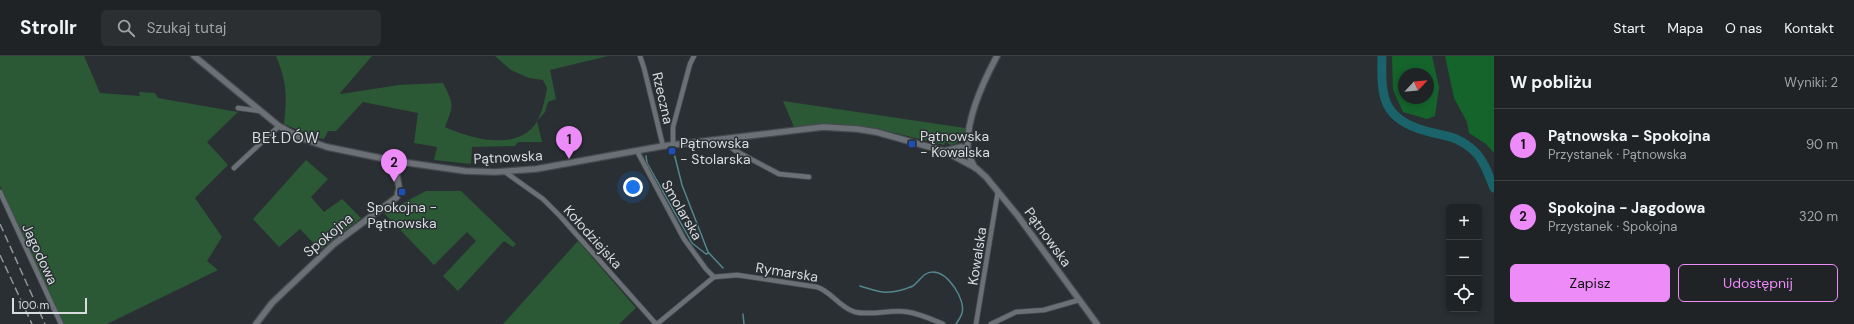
<!DOCTYPE html>
<html lang="pl">
<head>
<meta charset="utf-8">
<style>
	:root { --surface:#1f2326; --page:#2c2f32; --text:#f1f3f6; --muted:#a1a4a7; --line:#3c4043; --accent:#ed8cf9 }
	body { margin:0; font-family:"DM Sans",sans-serif; background:var(--page); color:var(--text) }
	.controls { position:absolute; right:12px; bottom:12px; display:grid; overflow:hidden; border-radius:6px; box-shadow:0 2px 6px #0003 }
	.controls button { width:36px; height:36px; display:grid; place-items:center; padding:0; border:0; border-bottom:1px solid var(--line); background:var(--surface); color:var(--text); font:20px sans-serif }
	.compass { position:absolute; left:1398px; top:12px; width:36px; height:36px; border-radius:50%; background:var(--surface); box-shadow:0 2px 6px #0003; rotate:64deg }
	.scale { position:absolute; left:12px; bottom:10px; width:75px; box-sizing:border-box; padding-left:4px; border:2px solid #d9dcdf; border-top:0; font-size:11px; line-height:14px; white-space:nowrap; color:#d9dcdf; -webkit-text-stroke:3px #292f33; paint-order:stroke }
	.you { position:absolute; left:633px; top:131px; width:14px; height:14px; margin:-10px; border:3px solid #fff; border-radius:50%; background:#1a73e8; box-shadow:0 0 0 6px #1a73e833 }
	.badge { display:grid; place-items:center; width:26px; height:26px; border-radius:50%; background:var(--accent); color:#111; font-size:13px; font-weight:700 }
	.pin { position:absolute; translate:-50% -33px; filter:drop-shadow(0 1px 2px #0008) }
	.pin::after { content:''; position:absolute; top:21px; width:14px; height:12px; background:inherit; clip-path:polygon(0 0,100% 0,50% 100%) }
	.list { margin:0; padding:0; list-style:none }
	h2 { display:flex; justify-content:space-between; align-items:center; height:52px; margin:0; padding:0 16px; font-size:17px }
	h2 small { font-size:13px; font-weight:400; color:var(--muted) }
	.list li { display:grid; grid-template-columns:26px 1fr auto; gap:12px; align-items:center; box-sizing:border-box; height:72px; padding:0 16px; border-top:1px solid var(--line) }
	.list b { display:block; font-size:15px; white-space:nowrap }
	.list p { margin:0; font-size:13px; white-space:nowrap; color:var(--muted) }
	.list em { font-size:13px; font-style:normal; color:var(--muted) }
	.actions { display:flex; gap:8px; padding:12px 16px }
	.actions a { flex:1; padding:9px 0; border:1px solid var(--accent); border-radius:6px; text-align:center; font-size:14px; color:var(--accent) }
	.actions .main { background:var(--accent); color:#111 }
	.icon { flex:none; width:22px; height:22px; fill:none; stroke:currentColor; stroke-width:2; stroke-linecap:round; stroke-linejoin:round }
	.map { position:relative; flex:none; width:1494px; height:268px; overflow:hidden }
	header { display:flex; align-items:center; gap:24px; box-sizing:border-box; height:56px; padding:0 20px; background:var(--surface); border-bottom:1px solid var(--line) }
	header strong { font-size:19px }
	nav { display:flex; gap:22px; margin-inline-start:auto; font-size:14px }
	.search { width:280px; height:36px; background:var(--page); display:flex; align-items:center; gap:10px; box-sizing:border-box; padding:0 14px; border-radius:6px; color:var(--muted); font-size:15px }
	main { display:flex }
	aside { flex:1; background:var(--surface) }
	.map>svg:first-child { display:block }
	.green { fill:#2c5935 }
	.forest { fill:#15642c; fill-rule:evenodd }
	.lines { fill:none; stroke-linecap:round; stroke-linejoin:round }
	.stream { stroke:#53878d; stroke-width:1.5 }
	.river { stroke:#1a636a; stroke-width:9 }
	.minor-casing { stroke:#464a4e; stroke-width:6 }
	.tertiary-casing { stroke:#464a4e; stroke-width:8 }
	.minor { stroke:#6a7075; stroke-width:4.5 }
	.tertiary { stroke:#6a7075; stroke-width:5.5 }
	.rail { stroke:#92969a; stroke-width:1.5; stroke-dasharray:8 4; stroke-linecap:butt }
	.transit-dot { fill:#1a4fb4; stroke:#292f33; stroke-width:1.5 }
	.labels { text-anchor:middle; stroke-width:3; stroke-linejoin:round; paint-order:stroke }
	.street-label { font-size:14px; fill:#d9dcdf; stroke:#292f33 }
	.poi-label { font-size:14px; fill:#d9dcdf; stroke:#292f33; text-anchor:start }
	.neighbourhood-label { font-size:15px; letter-spacing:1px; fill:#d9dcdf; stroke:#292f33 }
</style>
</head>
<body>
<header>
<strong>Strollr</strong>
<div class="search"><svg class="icon" aria-label="search" viewBox="0 0 24 24"><circle cx="10" cy="10" r="6"/><path d="M15 15l6 6"/></svg>Szukaj tutaj</div>
<nav><a>Start</a><a>Mapa</a><a>O nas</a><a>Kontakt</a></nav>
</header>
<main>
<div class="map">
<svg width="1494" height="268" viewBox="0 0 1494 268">
	<rect width="100%" height="100%" fill="#292f33"/>
	<path class="green" d="M0 0H84L100 37 140 40 139 36 155 37 158 42 238 56 207 86 228 109 195 142 222 181 207 205 218 214 107 268H63L17 170 0 130Z
		M276 0H372L340 37 341 38 399 29 443 27C454 49 454 48 445 71 469 82 513 95 534 70 541 61 545 44 547 32L543 24 529 22 511 14 495 0H608L550 14 556 43 548 46 545 56 537 65 542 86H518L515 90 472 91 471 108 434 104 437 91 414 87 418 57 363 46 336 75H328L324 83 312 80 284 68C287 40 287 26 276 0Z
		M783 45 965 72C965 81 960 87 951 89L945 86 944 89C923 84 902 78 880 74 852 68 823 69 794 71Z
		M306 104 328 123 311 141 324 156 342 143 361 162 320 194 300 173 279 191 253 163Z
		M426 135H461L516 188 513 191 504 185 458 235 443 220 476 185 467 176 434 209 384 157Z
		M578 185 636 252 619 268H503Z"/>
	<path class="forest" d="M1392 0H1432L1439 31 1435 60 1427 63 1403 56 1393 34ZM1404 18H1428V42H1404Z
		M1445 0H1494V97L1486 88 1469 77 1467 66 1454 42Z"/>
	<g class="lines">
		<path class="stream" d="M674 97 682 129 708 196 723 212
			M646 100 647 107 692 187 706 198 709 197
			M860 230C880 236 884 239 905 233 907 232 911 231 913 230 920 225 923 216 933 216 948 216 966 244 962 257 961 261 958 265 956 268
			M743 258 744 268"/>
		<path class="river" d="M1382 0C1381 41 1382 63 1426 75 1447 81 1456 79 1474 95 1484 104 1489 120 1494 132"/>
		<g class="minor-casing">
			<path id="minor" d="M640 0 644 12 663 90
				M238 52 260 55
				M723 83 734 94 779 118 809 121
				M673 89V71L690 8 694 0
				M637 95 684 183 706 213 714 221
				M234 112 279 70
				M505 116 543 143 560 160 656 268
				M0 136 61 268
				M657 268 714 221 737 219 817 231C832 236 840 252 855 256 872 260 891 253 908 256 920 258 931 263 943 268
				M976 268 998 135
				M991 268 1016 256 1044 254 1079 244"/>
		</g>
		<g class="tertiary-casing">
			<path id="tertiary" d="M194 0 279 70 301 82 327 91 395 105 465 115 495 116 536 113 663 90 823 71 857 73 876 76 944 95 976 112 986 121 1018 160 1097 268
				M945 95 961 91 965 92 975 112
				M968 95C965 65 983 26 997 0
				M256 268 272 247 334 188 397 141 399 132 395 105"/>
		</g>
		<use href="#minor" class="minor"/>
		<use href="#tertiary" class="tertiary"/>
		<path class="rail" d="M0 168 45 268
			M0 199 32 268"/>
	</g>
	<g class="transit-dot">
		<rect x="908" y="84" width="8" height="8" rx="2"/>
		<rect x="668" y="91" width="8" height="8" rx="2"/>
		<rect x="398" y="132" width="8" height="8" rx="2"/>
	</g>
	<g class="labels">
		<g class="street-label">
			<text transform="translate(663 42) rotate(77)" y="5">Rzeczna</text>
			<text transform="translate(508 101) rotate(-3)" y="5">Pątnowska</text>
			<text transform="translate(682 154) rotate(60)" y="5">Smolarska</text>
			<text transform="translate(328 179) rotate(-40)" y="5">Spokojna</text>
			<text transform="translate(593 181) rotate(48)" y="5">Kołodziejska</text>
			<text transform="translate(1048 181) rotate(54)" y="5">Pątnowska</text>
			<text transform="translate(40 198) rotate(65)" y="5">Jagodowa</text>
			<text transform="translate(977 200) rotate(-81)" y="5">Kowalska</text>
			<text transform="translate(787 216) rotate(9)" y="5">Rymarska</text>
		</g>
		<g class="poi-label">
			<text x="920" y="85">Pątnowska<tspan x="920" dy="16">- Kowalska</tspan></text>
			<text x="680" y="92">Pątnowska<tspan x="680" dy="16">- Stolarska</tspan></text>
			<text x="402" y="156" text-anchor="middle">Spokojna -<tspan x="402" dy="16">Pątnowska</tspan></text>
		</g>
		<g class="neighbourhood-label">
			<text x="286" y="87">BEŁDÓW</text>
		</g>
	</g>
</svg>
<div class="controls">
<button>+</button>
<button>−</button>
<button><svg class="icon" aria-label="locate" viewBox="0 0 24 24"><circle cx="12" cy="12" r="6"/><path d="M12 2v4M12 18v4M2 12h4M18 12h4"/></svg></button>
</div>
<svg class="compass" viewBox="-18 -18 36 36"><path d="M0-13l5 13h-10z" fill="#e53935"/><path d="M0 13l5-13h-10z" fill="#a1a4a7"/></svg>
<div class="scale">100 m</div>
<div class="you"></div>
<div class="pin badge" style="left:569px;top:103px">1</div>
<div class="pin badge" style="left:394px;top:126px">2</div>
</div>
<aside>
<h2>W pobliżu<small>Wyniki: 2</small></h2>
<ul class="list">
<li><span class="badge">1</span><div><b>Pątnowska - Spokojna</b><p>Przystanek · Pątnowska</p></div><em>90 m</em></li>
<li><span class="badge">2</span><div><b>Spokojna - Jagodowa</b><p>Przystanek · Spokojna</p></div><em>320 m</em></li>
</ul>
<div class="actions"><a class="main">Zapisz</a><a>Udostępnij</a></div>
</aside>
</main>
</body>
</html>
